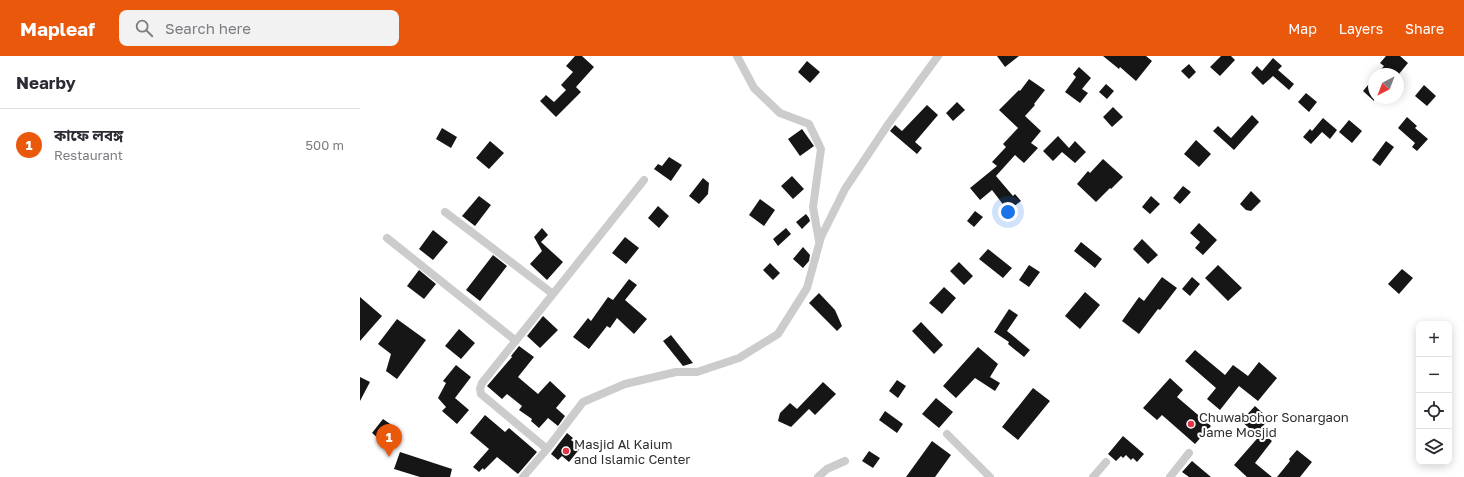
<!DOCTYPE html>
<html lang="en">
<head>
<meta charset="utf-8">
<style>
	:root { --surface:#fff; --page:#f2f2f3; --text:#2b2b33; --muted:#7c7c81; --line:#e1e1e2; --accent:#ea580c }
	body { margin:0; font-family:"Golos Text","Noto Sans Bengali",sans-serif; background:var(--page); color:var(--text) }
	.controls { position:absolute; right:12px; bottom:12px; display:grid; overflow:hidden; border-radius:8px; box-shadow:0 2px 10px #0003 }
	.controls button { width:36px; height:36px; display:grid; place-items:center; padding:0; border:0; border-bottom:1px solid var(--line); background:var(--surface); color:var(--text); font:20px sans-serif }
	.compass { position:absolute; left:1008px; top:12px; width:36px; height:36px; border-radius:50%; background:var(--surface); box-shadow:0 2px 10px #0003; rotate:222deg }
	.you { position:absolute; left:648px; top:156px; width:14px; height:14px; margin:-10px; border:3px solid #fff; border-radius:50%; background:#1a73e8; box-shadow:0 0 0 6px #1a73e833 }
	.badge { display:grid; place-items:center; width:26px; height:26px; border-radius:50%; background:var(--accent); color:#fff; font-size:13px; font-weight:700 }
	.pin { position:absolute; translate:-50% -33px; filter:drop-shadow(0 1px 2px #0008) }
	.pin::after { content:''; position:absolute; top:21px; width:14px; height:12px; background:inherit; clip-path:polygon(0 0,100% 0,50% 100%) }
	.list { margin:0; padding:0; list-style:none }
	h2 { display:flex; justify-content:space-between; align-items:center; height:52px; margin:0; padding:0 16px; font-size:17px }
	h2 small { font-size:13px; font-weight:400; color:var(--muted) }
	.list li { display:grid; grid-template-columns:26px 1fr auto; gap:12px; align-items:center; box-sizing:border-box; height:72px; padding:0 16px; border-top:1px solid var(--line) }
	.list b { display:block; font-size:15px; white-space:nowrap }
	.list p { margin:0; font-size:13px; white-space:nowrap; color:var(--muted) }
	.list em { font-size:13px; font-style:normal; color:var(--muted) }
	.icon { flex:none; width:22px; height:22px; fill:none; stroke:currentColor; stroke-width:2; stroke-linecap:round; stroke-linejoin:round }
	.map { position:relative; flex:none; width:1104px; height:421px; overflow:hidden }
	header { display:flex; align-items:center; gap:24px; box-sizing:border-box; height:56px; padding:0 20px; background:var(--accent); color:#fff }
	header strong { font-size:19px }
	nav { display:flex; gap:22px; margin-inline-start:auto; font-size:14px }
	.search { width:280px; height:36px; background:var(--page); display:flex; align-items:center; gap:10px; box-sizing:border-box; padding:0 14px; border-radius:8px; color:var(--muted); font-size:15px }
	main { display:flex }
	aside { flex:1; background:var(--surface) }
	.map>svg:first-child { display:block }
	.building { fill:#161616 }
	.lines { fill:none; stroke-linecap:round; stroke-linejoin:round }
	.street { stroke:#ccc; stroke-width:8 }
	.poi-dot { fill:#df3744; stroke:#fff; stroke-width:1.5 }
	.labels { text-anchor:middle; stroke-width:4; stroke-linejoin:round; paint-order:stroke }
	.poi-label { font-size:13px; fill:#2f2f2f; stroke:#fff; text-anchor:start }
</style>
</head>
<body>
<header>
<strong>Mapleaf</strong>
<div class="search"><svg class="icon" aria-label="search" viewBox="0 0 24 24"><circle cx="10" cy="10" r="6"/><path d="M15 15l6 6"/></svg>Search here</div>
<nav><a>Map</a><a>Layers</a><a>Share</a></nav>
</header>
<main>
<aside>
<h2>Nearby<small></small></h2>
<ul class="list">
<li><span class="badge">1</span><div><b>কাফে লবঙ্গ</b><p>Restaurant</p></div><em>500 m</em></li>
</ul>
</aside>
<div class="map">
<svg width="1104" height="421" viewBox="0 0 1104 421">
	<rect width="100%" height="100%" fill="#fff"/>
	<path class="building" d="M215 0H222L234 11 216 31 221 36 196 61 180 45 186 39 194 46 206 34 201 29 213 16 206 10Z
		M637 0H659L645 11Z
		M743 0H786L792 5 776 25 760 11 759 13Z
		M861 0H871L875 4 860 20 850 11Z
		M1026 0H1040L1048 7 1039 18H1017L1024 10 1020 7Z
		M913 2 922 10 918 14 934 28 929 34 913 20 903 29 891 17 897 10 902 15Z
		M447 5 460 16 450 27 438 16Z
		M829 8 836 16 829 23 821 15Z
		M719 11 731 22 722 33 728 37 720 47 705 36 716 21 713 18Z
		M1014 22V45L1003 35Z
		M669 23 685 34 674 48 675 49 665 60 681 75 671 87 678 92 664 107 655 99 636 120 653 140 655 138 661 145 648 155 632 134 620 144 610 132 637 110 632 106 646 91 643 88 658 72 639 54 659 34 660 35Z
		M746 28 754 35 747 43 739 36Z
		M1064 29 1076 40 1067 50 1055 40Z
		M946 37 957 46 949 56 938 46Z
		M597 46 605 54 593 65 586 57Z
		M567 49 578 59 555 86 562 92 557 98 530 75 535 69 542 75Z
		M753 51 763 61 752 71 743 61Z
		M892 59 899 66 874 94 853 75 858 70 871 82Z
		M1047 61 1057 70 1055 72 1068 83 1057 95 1052 91 1055 87 1038 72Z
		M963 62 977 74 970 83 962 76 951 88 943 81 950 73 952 75Z
		M989 64 1002 75 992 87 979 76Z
		M82 72 97 81 91 92 76 83Z
		M442 73 454 90 440 100 428 83Z
		M698 80 709 92 715 85 726 96 715 107 702 96 693 105 683 95Z
		M836 84 851 98 839 111 824 98Z
		M130 85 144 97 129 113 116 102Z
		M1026 85 1034 91 1020 110 1012 104Z
		M309 101 322 109 311 125 294 113 298 108 302 110Z
		M743 103 763 121 751 133 750 132 736 146 717 128 728 115 730 117Z
		M432 120 444 133 433 143 421 130Z
		M343 122 349 127 348 138 339 148 329 140Z
		M823 130 831 136 820 148 813 142Z
		M891 135 901 145 891 155 886 154 880 148Z
		M119 140 131 149 115 170 102 160Z
		M791 140 800 148 790 158 782 151Z
		M400 143 415 154 404 170 389 159Z
		M298 150 309 160 299 172 288 162Z
		M615 155 623 161 614 171 607 165Z
		M446 158 449 162 450 165 442 173 436 166Z
		M839 167 857 184 843 199 835 192 840 186 830 177Z
		M182 172 188 179 181 186 203 206 187 224 170 208 182 195 174 181Z
		M426 172 431 178 418 190 413 183Z
		M73 174 88 186 73 204 59 193Z
		M265 181 279 192 266 208 252 197Z
		M782 183 798 199 788 208 773 193Z
		M721 186 742 203 735 212 714 195Z
		M443 191 450 199 449 205 443 212 433 203Z
		M628 193 652 212 643 222 619 203Z
		M133 199 147 210 120 245 106 234Z
		M599 206 613 220 604 229 590 215Z
		M410 207 420 217 413 224 403 214Z
		M669 209 680 216 669 231 659 224Z
		M858 209 882 232 868 245 845 222Z
		M1042 213 1053 222 1039 238 1028 228Z
		M59 214 76 228 64 243 47 230Z
		M802 221 817 232 800 254 798 253 779 278 762 265 779 241 784 245Z
		M832 221 840 228 830 240 822 233Z
		M269 223 277 229 265 244 287 263 274 278 257 262 250 272 247 270 229 293 213 281 228 262 231 265 248 241 253 244Z
		M584 231 596 242 582 258 569 247Z
		M725 236 740 249 720 273 705 260Z
		M459 237 475 254 482 270 477 275 449 247Z
		M0 241 22 260 0 285Z
		M649 253 658 259 647 275 670 294 664 301 648 288 649 286 634 276Z
		M183 260 198 274 180 292 167 280Z
		M37 263 66 284 37 323 26 315 31 298 18 288Z
		M561 266 583 289 574 298 552 275Z
		M99 273 115 287 101 303 85 290Z
		M311 279 333 307 323 310 303 285Z
		M159 290 174 301 158 321 178 338 190 325 206 340 196 352 205 360 198 370 188 362 179 372 171 365 172 363 159 354 162 350 147 338 142 343 127 330 152 301 151 300Z
		M618 291 638 308 630 321 640 327 635 335 615 322 596 342 583 330Z
		M835 294 865 319 873 309 888 320 899 306 917 322 898 345 879 330 860 354 847 343 856 332 825 305Z
		M96 309 111 321 95 342 109 354 97 368 82 355 86 351 78 342 86 327 83 325Z
		M0 321 10 326 0 345Z
		M810 322 823 334 817 341 851 370 835 388 802 359 797 364 783 352Z
		M537 324 546 330 538 342 529 335Z
		M463 326 476 338 455 359 449 353 431 371 418 365 420 357 430 347 437 353Z
		M673 332 690 345 658 384 642 371Z
		M576 342 593 356 579 372 562 358Z
		M895 350 909 363 896 378 881 365Z
		M525 355 543 368 537 377 519 364Z
		M125 359 145 376 149 372 177 396 158 418 137 401 124 414 123 412 119 416 113 411 129 393 110 377Z
		M23 363 36 372 24 387 12 377Z
		M207 377 213 382 211 384 221 391 209 406 202 400 198 404 191 398Z
		M902 377 912 385 895 407 912 421H887L874 409Z
		M763 380 784 398 777 406 773 402 771 404 766 399 763 402 761 400 756 405 748 398Z
		M572 385 591 399 575 421H546Z
		M937 394 952 406 940 421H917L930 405 929 403Z
		M509 395 520 402 513 412 502 405Z
		M40 396 92 413 90 421H60L34 413Z
		M832 405 851 421H829L822 416Z"/>
	<g class="lines">
		<path class="street" d="M377 0 394 32 420 57 449 68 461 93 453 151 459 185
			M85 156 193 238
			M27 182 156 285
			M587 378 630 421
			M187 393 121 338 120 333 122 327 284 124
			M163 421 187 393 223 346 265 328 316 316H337L379 302 418 278 447 232 461 181 485 133 529 67 578 0
			M458 421 467 413 485 405
			M733 421 746 406
			M810 421 829 397"/>
	</g>
	<g class="poi-dot">
		<circle cx="831" cy="368" r="4"/>
		<circle cx="206" cy="395" r="4"/>
	</g>
	<g class="labels">
		<g class="poi-label">
			<text x="839" y="366">Chuwabohor Sonargaon<tspan x="839" dy="15">Jame Mosjid</tspan></text>
			<text x="214" y="393">Masjid Al Kaium<tspan x="214" dy="15">and Islamic Center</tspan></text>
		</g>
	</g>
</svg>
<div class="controls">
<button>+</button>
<button>−</button>
<button><svg class="icon" aria-label="locate" viewBox="0 0 24 24"><circle cx="12" cy="12" r="6"/><path d="M12 2v4M12 18v4M2 12h4M18 12h4"/></svg></button>
<button><svg class="icon" aria-label="layers" viewBox="0 0 24 24"><path d="M12 4l9 5-9 5-9-5zM3 14l9 5 9-5"/></svg></button>
</div>
<svg class="compass" viewBox="-18 -18 36 36"><path d="M0-13l5 13h-10z" fill="#e53935"/><path d="M0 13l5-13h-10z" fill="#7c7c81"/></svg>
<div class="you"></div>
<div class="pin badge" style="left:29px;top:401px">1</div>
</div>
</main>
</body>
</html>
